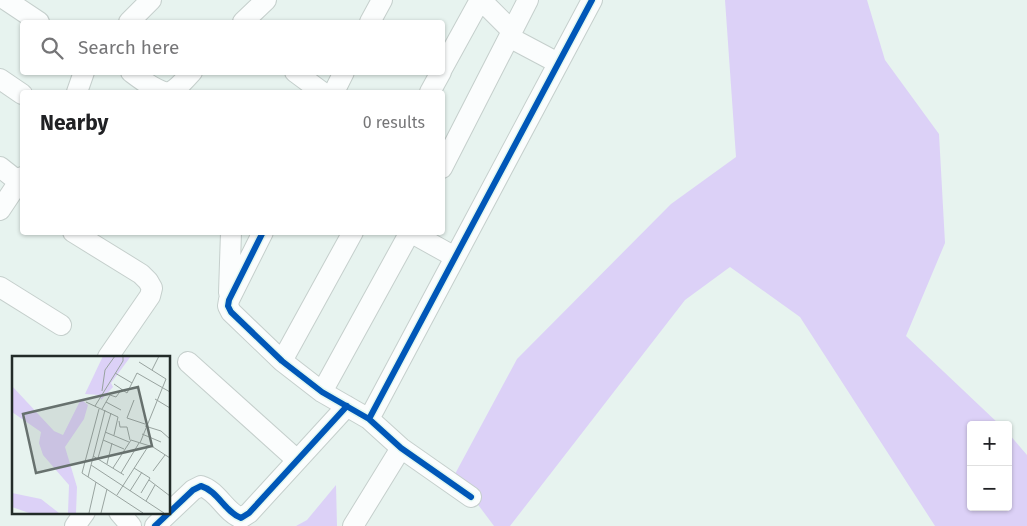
<!DOCTYPE html>
<html lang="en">
<head>
<meta charset="utf-8">
<style>
	:root { --surface:#fff; --page:#f2f2f2; --text:#202124; --muted:#757577; --line:#e0e0e0 }
	body { margin:0; font-family:"Fira Sans",sans-serif; background:var(--page); color:var(--text) }
	.controls { position:absolute; right:15px; bottom:15px; display:grid; overflow:hidden; border-radius:5px; box-shadow:0 1px 4px #0004 }
	.controls button { width:45px; height:45px; display:grid; place-items:center; padding:0; border:0; border-bottom:1px solid var(--line); background:var(--surface); color:var(--text); font:25px sans-serif }
	.list { margin:0; padding:0; list-style:none }
	h2 { display:flex; justify-content:space-between; align-items:center; height:65px; margin:0; padding:0 20px; font-size:21px }
	h2 small { font-size:16px; font-weight:400; color:var(--muted) }
	.icon { flex:none; width:28px; height:28px; fill:none; stroke:currentColor; stroke-width:2; stroke-linecap:round; stroke-linejoin:round }
	.map { position:relative; flex:none; width:1027px; height:526px; overflow:hidden }
	.search { position:absolute; background:var(--surface); box-shadow:0 1px 4px #0004; left:20px; top:20px; width:425px; height:55px; display:flex; align-items:center; gap:12px; box-sizing:border-box; padding:0 18px; border-radius:5px; color:var(--muted); font-size:19px }
	.panel { position:absolute; background:var(--surface); box-shadow:0 1px 4px #0004; left:20px; top:90px; width:425px; height:145px; border-radius:5px }
	.map>svg:first-child { display:block }
	.water { fill:#dcd1f7 }
	.lines { fill:none; stroke-linecap:round; stroke-linejoin:round }
	.minor-casing { stroke:#c5cfcc; stroke-width:22 }
	.minor { stroke:#fbfdfd; stroke-width:20 }
	.cycleway-casing { stroke:#e2f8f0; stroke-width:9 }
	.cycleway { stroke:#0057b8; stroke-width:6 }
	.inset-road { fill:none; stroke:#98a39f; stroke-width:1 }
	.view { fill:#67716e; fill-opacity:0.15; stroke:#67716e; stroke-width:2.5 }
	.inset-edge { fill:none; stroke:#222b28; stroke-width:2.5 }
</style>
</head>
<body>
<div class="map">
<svg width="1027" height="526" viewBox="0 0 1027 526">
	<rect width="100%" height="100%" fill="#e7f3ef"/>
	<path class="water" d="M725 0H867L885 60 939 134 945 243 906 336 1000 425H971V507H1008V433L1027 455V526H935L800 317 730 267 685 300 510 526H494L455 474 517 359 671 204 736 157Z
		M336 485 337 526H296L307 520Z"/>
	<g class="lines">
		<g class="minor-casing">
			<path id="minor" d="M6 0 39 22
				M481 0 512 31
				M129 22 151 0
				M243 22 266 0
				M370 22 382 0
				M509 37 558 63
				M442 69 480 0
				M131 72C139 78 161 95 170 92 178 89 186 78 192 72
				M295 72 322 92
				M0 79 22 94
				M77 92 84 72
				M334 92 344 72
				M430 92 441 72
				M0 167 19 182
				M442 168 528 0
				M0 210 22 177
				M73 232 141 274 148 281 152 288 150 296 108 357
				M263 232 229 300 228 306 231 312 282 361 322 392 369 419 401 448 471 497
				M410 232 455 257
				M0 287 61 325
				M229 293 231 232
				M282 361 353 232
				M188 362 297 460
				M322 392 410 232
				M369 419 592 0
				M119 512 131 526
				M75 526 85 512
				M155 526 193 490 201 486C218 491 225 512 241 518L249 513 347 406
				M353 526 401 448"/>
		</g>
		<use href="#minor" class="minor"/>
		<g class="cycleway-casing">
			<path id="cycleway" d="M263 232 229 300 228 306 231 312 282 361 322 392 369 419 401 448 471 497
				M369 419 592 0
				M155 526 193 490 201 486C218 491 225 512 241 518L249 513 347 406"/>
		</g>
		<use href="#cycleway" class="cycleway"/>
	</g>
	<g transform="translate(12 356)">
		<rect width="158" height="158" fill="#e7f3ef"/>
		<path d="M91 0H119L99 27 101 31 89 44 88 39 73 38ZM0 30 42 75 51 79 69 43 76 49 72 63 53 91 65 131 64 157H56L57 129 31 99 27 87 29 76 0 56ZM0 137 29 143 47 157H17L0 151Z" fill="#dcd1f7"/>
		<path class="inset-road" d="M127 6 154 23 128 87M140 14 147 0M103 17 120 27M102 28 115 37 125 17 158 36M90 35 93 14 103 0M143 43 158 52M122 44 115 62 133 68M74 46 106 61 102 79M94 46 109 54M83 50 111 5V0M87 53 70 117 131 157M90 53 98 39 104 41 110 33M107 65 108 71H115L118 84M133 70 149 75 158 83M93 76 117 86M130 78 149 86M91 84 112 93M81 100 112 119M86 102 99 57M95 108 100 87M79 109 152 157M101 112 119 84 141 91 158 102M122 112 138 122 129 137M141 115 153 99M109 117 127 87M76 121 93 54M137 124 158 140M118 135 130 116M105 139 137 89M134 145 143 129M77 157 84 126M89 157 95 133"/>
		<path class="view" d="M126 31 140 90 24 117 11 58Z"/>
		<rect width="158" height="158" class="inset-edge"/>
	</g>
</svg>
<div class="controls">
<button>+</button>
<button>−</button>
</div>
<div class="search"><svg class="icon" aria-label="search" viewBox="0 0 24 24"><circle cx="10" cy="10" r="6"/><path d="M15 15l6 6"/></svg>Search here</div>
<section class="panel">
<h2>Nearby<small>0 results</small></h2>
<ul class="list">
</ul>
</section>
</div>
</body>
</html>
